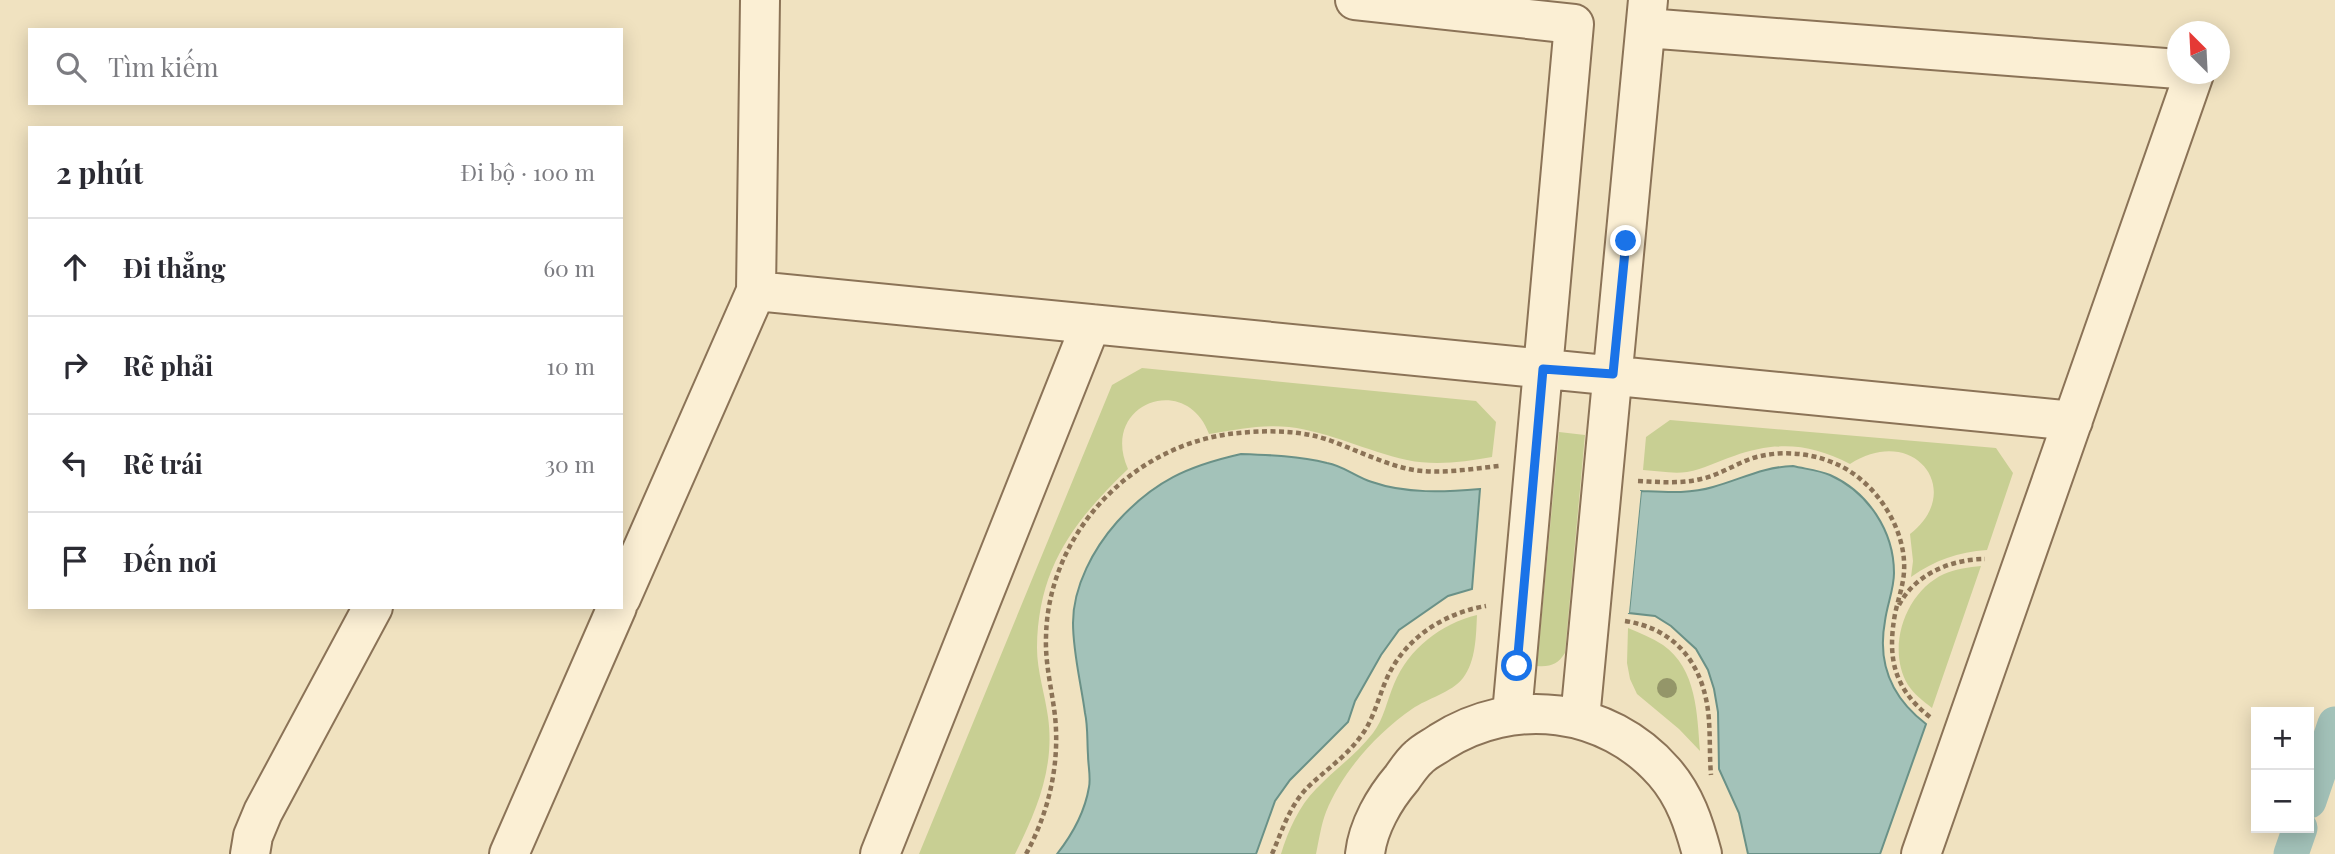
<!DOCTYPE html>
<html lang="vi">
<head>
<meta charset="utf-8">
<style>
	:root { --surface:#fff; --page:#f2f2f3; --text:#2b2b33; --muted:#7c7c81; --line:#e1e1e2 }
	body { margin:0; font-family:"Playfair Display",serif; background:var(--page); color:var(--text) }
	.controls { position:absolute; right:21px; bottom:21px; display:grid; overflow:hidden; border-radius:0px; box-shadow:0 4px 18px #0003 }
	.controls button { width:63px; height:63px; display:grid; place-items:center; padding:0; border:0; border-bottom:2px solid var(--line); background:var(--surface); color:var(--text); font:35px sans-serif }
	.compass { position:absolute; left:2167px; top:21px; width:63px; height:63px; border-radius:50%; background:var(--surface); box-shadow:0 4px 18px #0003; rotate:336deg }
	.stop { position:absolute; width:21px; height:21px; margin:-16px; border:5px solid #1a73e8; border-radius:50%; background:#fff }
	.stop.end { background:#1a73e8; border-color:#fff; box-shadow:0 2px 7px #0008 }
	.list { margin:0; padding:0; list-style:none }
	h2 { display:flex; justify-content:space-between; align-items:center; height:91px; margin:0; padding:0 28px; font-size:30px }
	h2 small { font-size:23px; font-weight:400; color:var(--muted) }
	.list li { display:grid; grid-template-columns:46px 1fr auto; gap:21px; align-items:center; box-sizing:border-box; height:98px; padding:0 28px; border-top:2px solid var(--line) }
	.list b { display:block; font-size:26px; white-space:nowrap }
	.list em { font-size:23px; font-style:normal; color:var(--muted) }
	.icon { flex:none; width:38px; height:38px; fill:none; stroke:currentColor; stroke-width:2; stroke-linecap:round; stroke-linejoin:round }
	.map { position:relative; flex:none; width:2335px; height:854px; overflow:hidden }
	.search { position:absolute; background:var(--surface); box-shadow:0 4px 18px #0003; left:28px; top:28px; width:595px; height:77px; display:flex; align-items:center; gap:18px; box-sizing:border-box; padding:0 24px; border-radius:0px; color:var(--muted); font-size:26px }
	.panel { position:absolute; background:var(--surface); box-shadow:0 4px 18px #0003; left:28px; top:126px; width:595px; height:483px; border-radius:0px }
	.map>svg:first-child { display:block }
	.green { fill:#c8cf93 }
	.water { fill:#a3c2b9; stroke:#6a9187; stroke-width:2 }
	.pier { fill:#f0e2c0 }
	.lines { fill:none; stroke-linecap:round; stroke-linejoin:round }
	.canal { stroke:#a3c2b9; stroke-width:35 }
	.minor-casing { stroke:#8b7357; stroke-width:42 }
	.path { stroke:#8b7357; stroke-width:4.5; stroke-dasharray:5 3.5; stroke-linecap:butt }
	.minor { stroke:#fbefd4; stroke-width:38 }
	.tree { fill:#949669 }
	.route { stroke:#1a73e8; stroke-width:9 }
</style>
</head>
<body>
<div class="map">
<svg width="2335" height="854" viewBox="0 0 2335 854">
	<rect width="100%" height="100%" fill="#f0e2c0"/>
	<path class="green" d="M1142 368 1476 401 1496 422 1492 457C1464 462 1435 466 1407 460 1366 451 1330 432 1289 427 1262 424 1235 430 1209 434 1186 371 1099 404 1128 469 1073 522 1038 568 1037 648 1037 671 1045 694 1048 717 1055 767 1037 810 1015 854H919L1112 385Z
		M1670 420 1996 448 2013 473 1987 550C1958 552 1935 560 1911 577L1913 561 1910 534C1966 491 1914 423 1850 464 1810 443 1776 441 1734 456 1718 461 1704 469 1687 472 1673 474 1658 471 1643 470L1646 437Z
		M1559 432 1585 435 1565 653C1558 664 1551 667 1537 666Z
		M1981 566 1932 708C1923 701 1914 694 1908 685 1886 648 1905 592 1944 574 1956 569 1969 567 1981 566Z
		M1477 615C1476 636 1476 661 1463 678 1451 693 1428 698 1412 709 1377 733 1342 772 1326 812 1321 825 1319 840 1316 854H1281C1288 831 1299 806 1316 789 1335 769 1357 754 1373 733 1384 719 1387 700 1394 684 1409 648 1441 624 1477 615Z
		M1628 628C1640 633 1652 638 1663 645 1697 669 1697 714 1700 751L1679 729 1637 694 1630 679 1627 663Z"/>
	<path class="water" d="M1241 454C1270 455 1299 456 1327 463 1344 466 1356 477 1372 482 1406 494 1445 492 1480 489L1472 589 1448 596 1399 630 1381 655 1355 701 1348 722 1290 780 1275 801 1256 854H1057C1072 835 1085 811 1089 787 1091 777 1088 765 1088 755 1087 741 1088 726 1085 713 1081 683 1073 653 1073 623 1073 586 1094 548 1117 522 1154 481 1188 466 1241 454Z
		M1793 466C1805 469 1818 470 1830 475 1868 492 1894 531 1894 573 1894 589 1887 605 1885 621 1877 664 1892 698 1926 724L1880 854H1748L1739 813 1719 769 1718 712 1714 689 1708 670 1696 649 1671 626 1655 616 1629 613 1641 491C1665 492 1690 494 1713 487 1742 479 1762 467 1793 466Z"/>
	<path class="pier" d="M1638 491H1641L1629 613H1626Z"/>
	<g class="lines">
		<path class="canal" d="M2309 801 2335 724
			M2291 854 2300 828"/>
		<g class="minor-casing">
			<path id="minor" d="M1355 0 1574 24 1512 714
				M1646 28 2178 69
				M756 291 2073 421
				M621 598 756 291 760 0
				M1580 719 1648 0
				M250 854 253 836 263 812 373 607
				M509 854 617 607
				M880 854 1091 324
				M1365 854C1368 827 1384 799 1402 778 1407 771 1412 763 1419 757 1425 751 1434 747 1441 742 1513 696 1607 707 1664 772 1685 796 1694 824 1702 854
				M1921 854 2194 74"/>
		</g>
		<path class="path" d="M1638 481C1659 482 1680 484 1701 479 1719 475 1734 465 1750 459 1776 450 1809 452 1834 463 1874 479 1907 528 1904 572 1903 586 1898 600 1895 614 1887 658 1894 689 1930 717
			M1899 605C1915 574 1952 559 1985 559
			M1625 621C1671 628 1699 658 1707 704 1711 727 1709 752 1711 775
			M1026 854C1049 812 1060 764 1055 716 1052 690 1045 664 1046 637 1048 535 1129 448 1229 434 1263 430 1302 429 1334 442 1361 452 1386 465 1414 470 1442 474 1471 469 1499 466
			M1272 854C1282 831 1289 807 1307 788 1324 771 1346 757 1361 736 1374 719 1378 698 1387 678 1405 638 1444 613 1486 606"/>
		<use href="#minor" class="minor"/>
	</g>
	<circle class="tree" cx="1667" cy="688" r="10"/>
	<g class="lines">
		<path class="route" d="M1517 666 1543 369 1613 374 1626 241"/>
	</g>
</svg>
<div class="controls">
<button>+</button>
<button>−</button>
</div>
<svg class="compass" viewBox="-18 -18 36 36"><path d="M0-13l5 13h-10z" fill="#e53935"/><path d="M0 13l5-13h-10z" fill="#7c7c81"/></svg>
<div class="stop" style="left:1517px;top:666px"></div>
<div class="stop end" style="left:1626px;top:241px"></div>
<div class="search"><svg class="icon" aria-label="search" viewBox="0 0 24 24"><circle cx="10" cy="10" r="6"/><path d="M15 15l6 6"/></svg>Tìm kiếm</div>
<section class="panel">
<h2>2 phút<small>Đi bộ · 100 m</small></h2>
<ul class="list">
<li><svg class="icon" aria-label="ahead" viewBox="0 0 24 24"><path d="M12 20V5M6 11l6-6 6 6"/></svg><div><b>Đi thẳng</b></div><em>60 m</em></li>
<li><svg class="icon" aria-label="right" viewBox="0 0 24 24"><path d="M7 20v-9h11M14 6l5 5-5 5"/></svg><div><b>Rẽ phải</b></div><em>10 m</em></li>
<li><svg class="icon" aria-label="left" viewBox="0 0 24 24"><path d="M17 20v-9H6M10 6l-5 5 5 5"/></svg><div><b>Rẽ trái</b></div><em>30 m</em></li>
<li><svg class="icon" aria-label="arrive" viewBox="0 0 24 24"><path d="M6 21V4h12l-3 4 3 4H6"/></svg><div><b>Đến nơi</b></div></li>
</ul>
</section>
</div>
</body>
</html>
